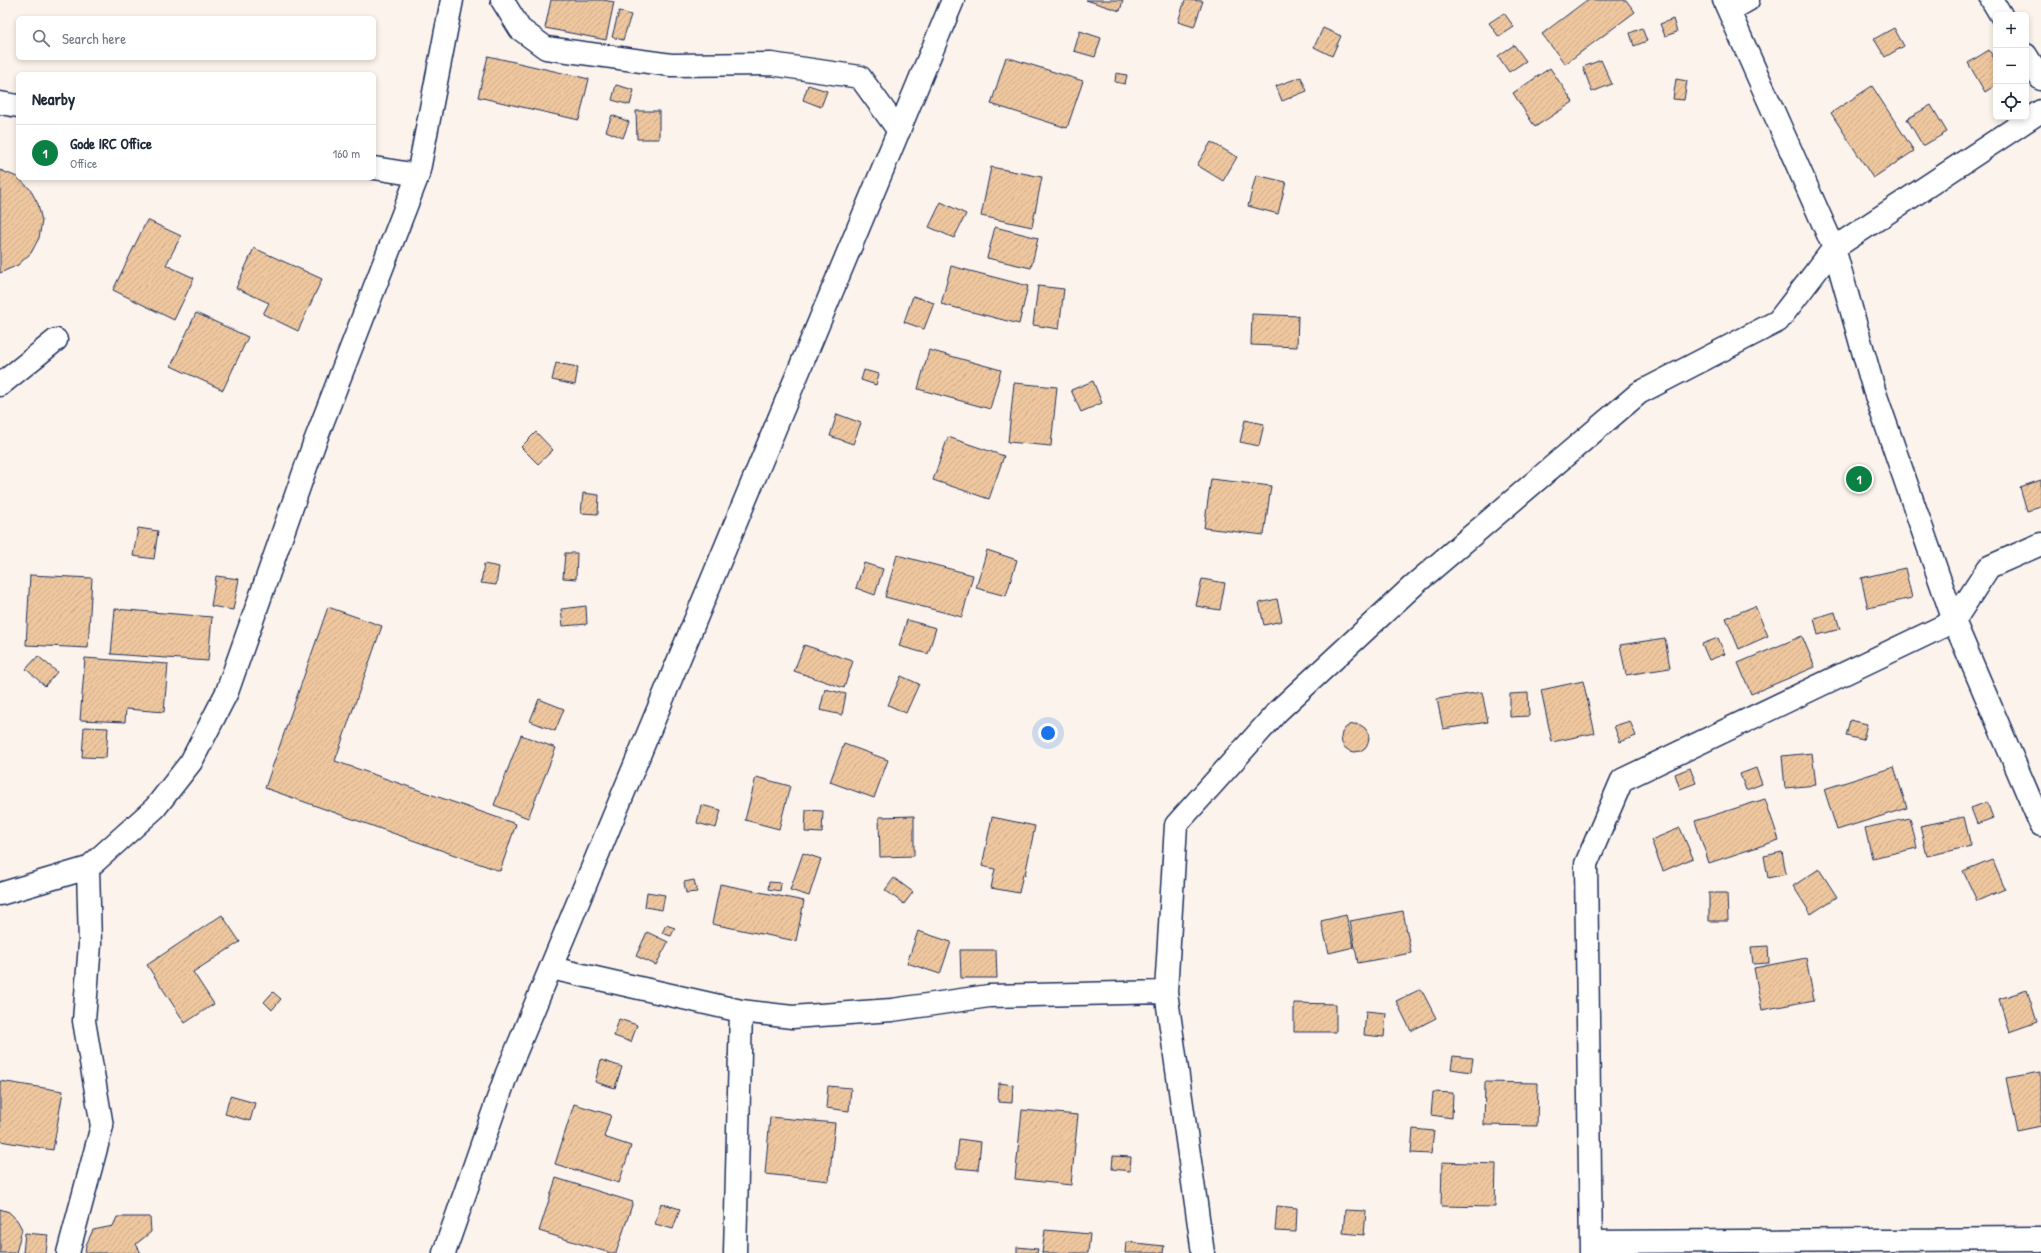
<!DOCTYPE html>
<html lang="en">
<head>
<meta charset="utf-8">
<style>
	:root { --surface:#fff; --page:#f6f6f7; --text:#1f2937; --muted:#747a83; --line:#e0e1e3; --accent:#0b8043 }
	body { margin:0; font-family:"Patrick Hand",sans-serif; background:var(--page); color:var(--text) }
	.controls { position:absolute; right:12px; top:12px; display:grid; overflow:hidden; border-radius:6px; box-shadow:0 2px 6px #0003 }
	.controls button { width:36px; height:36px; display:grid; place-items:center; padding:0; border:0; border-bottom:1px solid var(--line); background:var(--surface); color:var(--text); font:20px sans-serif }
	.you { position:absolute; left:1048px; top:733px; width:14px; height:14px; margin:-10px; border:3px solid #fff; border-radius:50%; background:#1a73e8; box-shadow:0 0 0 6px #1a73e833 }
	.badge { display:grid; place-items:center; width:26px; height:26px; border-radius:50%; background:var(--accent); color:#fff; font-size:13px; font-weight:700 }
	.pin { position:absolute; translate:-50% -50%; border:2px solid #fff; box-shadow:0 1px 4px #0006 }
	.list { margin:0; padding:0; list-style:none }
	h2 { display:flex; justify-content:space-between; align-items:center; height:52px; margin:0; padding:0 16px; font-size:17px }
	h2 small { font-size:13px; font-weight:400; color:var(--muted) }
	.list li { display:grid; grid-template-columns:26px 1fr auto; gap:12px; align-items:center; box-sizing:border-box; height:56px; padding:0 16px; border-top:1px solid var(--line) }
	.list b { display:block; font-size:15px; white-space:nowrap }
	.list p { margin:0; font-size:13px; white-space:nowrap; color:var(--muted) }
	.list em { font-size:13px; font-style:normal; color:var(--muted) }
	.icon { flex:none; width:22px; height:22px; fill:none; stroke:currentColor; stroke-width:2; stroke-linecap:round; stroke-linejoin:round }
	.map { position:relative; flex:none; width:2041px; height:1253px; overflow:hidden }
	.search { position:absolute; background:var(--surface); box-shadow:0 2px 6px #0003; left:16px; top:16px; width:360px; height:44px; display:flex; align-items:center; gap:10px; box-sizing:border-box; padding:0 14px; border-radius:6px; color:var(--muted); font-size:15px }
	.panel { position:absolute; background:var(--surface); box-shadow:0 2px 6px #0003; left:16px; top:72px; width:360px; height:108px; border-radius:6px }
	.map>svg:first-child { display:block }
	.building { fill:url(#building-hatch); stroke:#1b2f5e }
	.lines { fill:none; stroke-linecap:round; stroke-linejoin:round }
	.minor-casing { stroke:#1b2f5e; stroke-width:25 }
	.minor { stroke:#fff; stroke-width:22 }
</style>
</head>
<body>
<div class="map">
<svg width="2041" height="1253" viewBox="0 0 2041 1253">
	<defs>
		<pattern id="building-hatch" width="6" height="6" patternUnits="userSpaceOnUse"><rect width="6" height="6" fill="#efc79f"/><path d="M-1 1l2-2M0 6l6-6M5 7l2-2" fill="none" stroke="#ccab8b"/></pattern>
	</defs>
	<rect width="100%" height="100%" fill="#fcf4ec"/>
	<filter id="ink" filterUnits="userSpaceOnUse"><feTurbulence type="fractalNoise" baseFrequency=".025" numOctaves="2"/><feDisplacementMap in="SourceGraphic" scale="8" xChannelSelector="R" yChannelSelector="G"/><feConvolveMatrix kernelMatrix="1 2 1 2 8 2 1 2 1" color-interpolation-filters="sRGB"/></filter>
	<g filter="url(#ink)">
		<path class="building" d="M551 0H603L614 2 606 40 545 28Z
			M1086 0H1123L1120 11Z
			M1185 0 1203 1 1194 27 1178 22Z
			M1587 0H1626L1635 12 1565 64 1542 34Z
			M619 11 631 15 623 40 612 37Z
			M1504 13 1514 27 1499 37 1489 23Z
			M1673 19 1677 32 1665 36 1660 24Z
			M1323 28 1341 36 1332 56 1314 47Z
			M1642 28 1647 41 1634 46 1630 33Z
			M1894 28 1904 46 1885 57 1874 39Z
			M1080 31 1101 38 1095 57 1074 51Z
			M1514 45 1526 61 1509 72 1498 56Z
			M1989 50 1996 62V85L1985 92 1968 63Z
			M488 56 589 79 579 120 478 97Z
			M1006 57 1083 81 1067 128 991 104Z
			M1601 60 1612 84 1592 92 1583 67Z
			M1550 68 1573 102 1535 127 1513 93Z
			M1116 73 1127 75 1125 84 1115 82Z
			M1301 77 1307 91 1282 101 1276 86Z
			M1676 79 1687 81 1684 100 1673 99Z
			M616 85 634 90 630 105 612 100Z
			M808 85 827 91 821 107 803 100Z
			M1872 86 1914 151 1873 178 1831 113Z
			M1931 105 1947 132 1923 146 1907 119Z
			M636 111H659V139H637Z
			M612 115 629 122 623 138 606 131Z
			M1211 142 1237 157 1223 181 1197 165Z
			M991 167 1042 177 1032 227 981 216Z
			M0 170 17 177 30 189 38 204 42 221 39 238 31 253 18 265 0 273Z
			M1256 175 1286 182 1278 214 1248 206Z
			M941 202 966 214 954 238 929 227Z
			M147 220 181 236 166 265 194 278 174 320 113 290Z
			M995 227 1038 238 1031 268 987 258Z
			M254 248 322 279 298 331 263 314 269 303 236 288Z
			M951 266 1028 286 1019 324 941 304Z
			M1038 286 1064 289 1059 329 1033 325Z
			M913 296 934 303 924 329 904 322Z
			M196 313 248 337 223 390 171 366Z
			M1252 314 1298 316 1297 347 1251 345Z
			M929 350 1001 370 990 409 918 389Z
			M556 363 578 367 575 385 552 380Z
			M864 370 879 374 876 385 861 380Z
			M1093 381 1102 403 1081 412 1071 390Z
			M1014 383 1057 387 1051 446 1008 442Z
			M837 414 861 423 853 444 830 436Z
			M1245 420 1264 424 1259 446 1240 442Z
			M536 432 553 450 538 464 521 447Z
			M948 437 1004 456 989 499 933 480Z
			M1211 479 1271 486 1264 535 1204 528Z
			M2041 480V507L2027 511 2020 487Z
			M583 493 599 495 598 514 581 513Z
			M138 528 158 531 154 559 133 556Z
			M987 550 1017 560 1006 596 976 588Z
			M565 553H577L576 579 563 578Z
			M897 555 973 575 962 617 885 597Z
			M864 563 883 569 875 595 856 588Z
			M484 564 499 567 496 585 481 583Z
			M1905 568 1912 598 1868 608 1861 578Z
			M30 575 92 578 88 648 26 645Z
			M216 576 239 579 233 610 211 606Z
			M1202 579 1225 583 1220 610 1196 606Z
			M1277 599 1282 621 1264 625 1259 603Z
			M586 606 587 624 563 626 561 609Z
			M1755 606 1768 636 1739 649 1726 618Z
			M328 607 382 626 335 761 516 824 500 871 265 788Z
			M115 609 212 617 208 661 111 654Z
			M1835 612 1840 629 1818 635 1814 618Z
			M907 620 936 628 928 654 899 646Z
			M1802 636 1815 667 1751 694 1738 663Z
			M1665 638 1670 668 1626 675 1620 645Z
			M1718 638 1725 654 1709 660 1702 644Z
			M804 645 853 661 844 688 794 671Z
			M38 656 57 672 45 686 26 669Z
			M85 658 168 664 164 712 126 709 125 722 80 720Z
			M901 676 919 684 906 713 888 705Z
			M1583 681 1595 733 1552 742 1541 690Z
			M825 689 846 694 842 715 820 710Z
			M1482 692 1488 722 1443 729 1437 699Z
			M1528 693 1529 716 1510 717V694Z
			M539 699 564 709 555 731 530 721Z
			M1850 720 1867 724 1863 740 1846 736Z
			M1630 721 1636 736 1620 742 1614 726Z
			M1341 738a14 14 0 1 1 28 0a14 14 0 1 1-28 0Z
			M84 727 108 728 106 758 82 757Z
			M521 735 556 748 528 818 494 805Z
			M844 744 888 760 874 798 830 782Z
			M1812 753 1816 785 1785 788 1782 756Z
			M1894 767 1907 808 1837 830 1824 789Z
			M1690 768 1696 783 1680 789 1675 774Z
			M1756 768 1762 784 1746 790 1740 774Z
			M756 777 790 786 779 829 745 820Z
			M1765 799 1779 840 1709 863 1695 821Z
			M1987 802 1993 818 1977 824 1971 808Z
			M701 805 721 810 716 828 697 823Z
			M806 810 823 811 822 833 805 832Z
			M914 816V856L880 857 879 817Z
			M992 817 1035 826 1025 875 1023 874 1019 893 991 888 995 869 982 866Z
			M1964 817 1971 846 1927 856 1920 826Z
			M1910 818 1917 848 1872 858 1865 828Z
			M1680 828 1693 858 1663 871 1651 840Z
			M1782 852 1786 874 1768 878 1764 856Z
			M803 853 821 859 809 896 790 890Z
			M1992 859 2005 889 1977 901 1963 871Z
			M1819 869 1837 897 1811 914 1793 886Z
			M894 878 913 892 904 904 885 890Z
			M694 880 697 892 686 893 684 882Z
			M769 882 781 883 780 891 768 889Z
			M720 884 804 901 796 941 712 924Z
			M647 892 665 895 662 910 645 907Z
			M1709 893H1727L1728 921H1709Z
			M1403 911 1411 953 1358 963 1350 921Z
			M222 915 240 942 193 972 214 1004 185 1023 147 965Z
			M1346 915 1354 947 1329 953 1321 921Z
			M666 925 675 928 671 936 662 933Z
			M918 931 951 942 940 974 907 963Z
			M647 932 668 942 656 965 636 956Z
			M1768 946 1769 963 1753 964 1751 947Z
			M960 950H996L997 978H961Z
			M1806 958 1814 1000 1762 1010 1754 968Z
			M1421 989 1436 1018 1411 1031 1396 1001Z
			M2027 990 2037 1022 2009 1032 1999 999Z
			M273 992 281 999 272 1010 264 1002Z
			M1294 1003 1336 1004V1032H1294Z
			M1366 1011 1386 1013 1384 1037 1364 1035Z
			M619 1019 637 1025 631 1042 614 1036Z
			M1453 1056 1473 1058 1471 1072 1451 1069Z
			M601 1060 622 1067 615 1088 595 1082Z
			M2041 1072V1126L2017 1131 2006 1078Z
			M0 1081 63 1091 53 1150 0 1141Z
			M1485 1082 1538 1083 1537 1126 1484 1125Z
			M999 1083 1013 1085 1012 1103 998 1102Z
			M828 1086 851 1088 849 1111 826 1108Z
			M1433 1092 1453 1093 1452 1118 1431 1115Z
			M230 1096 255 1103 250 1121 225 1114Z
			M574 1104 611 1115 604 1137 631 1146 619 1183 555 1164Z
			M1022 1110 1078 1115 1071 1185 1015 1179Z
			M770 1117 835 1123 829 1181 765 1174Z
			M1413 1129 1434 1131 1431 1154 1411 1153Z
			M959 1139 981 1142 978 1170 956 1168Z
			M1113 1156 1131 1157 1130 1171 1112 1169Z
			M1442 1162 1496 1164 1495 1207 1441 1206Z
			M556 1178 633 1202 616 1253H610L539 1231Z
			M661 1203 680 1209 673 1229 655 1224Z
			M1277 1206 1297 1208 1296 1232 1275 1231Z
			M0 1209 9 1212 17 1220 22 1229 16 1253H0Z
			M1345 1210 1366 1211 1364 1235 1343 1233Z
			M117 1217H150L151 1232 136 1244 141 1253H85L86 1245 93 1230 113 1226Z
			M1045 1230 1090 1234 1088 1253H1042Z
			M25 1233 48 1235 46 1253H23Z
			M1126 1242 1164 1246 1163 1253H1125Z
			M1017 1247 1038 1249 1037 1253H1017Z"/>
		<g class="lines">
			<g class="minor-casing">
				<path id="minor" d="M502 0 520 29 546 48 671 65 771 64 860 77 899 131
					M1724 0 1834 248 1874 390 1954 621 2041 825
					M1992 0 2001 15
					M1729 11 1748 0
					M2026 55 2041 79
					M0 103 18 106
					M374 168 418 175
					M0 385 56 340
					M0 894 88 868 155 808 191 762 227 692 314 444 418 175 452 0
					M551 968 741 1011 792 1017 892 1010 989 996 1166 992
					M1591 1242 2041 1239
					M68 1253 102 1126 84 1021 90 944 88 868
					M444 1253 507 1073 953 0
					M735 1253 741 1011
					M1203 1253 1166 992 1176 825 1278 711 1415 584 1639 393 1778 321 1834 248 2041 111
					M1591 1253 1586 864 1622 780 1954 621 1989 567 2041 544"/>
			</g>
			<use href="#minor" class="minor"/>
		</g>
	</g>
</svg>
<div class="controls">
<button>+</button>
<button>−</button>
<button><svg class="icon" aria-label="locate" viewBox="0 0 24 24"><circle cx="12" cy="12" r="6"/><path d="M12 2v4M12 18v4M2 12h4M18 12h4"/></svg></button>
</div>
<div class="you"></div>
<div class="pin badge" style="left:1859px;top:479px">1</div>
<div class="search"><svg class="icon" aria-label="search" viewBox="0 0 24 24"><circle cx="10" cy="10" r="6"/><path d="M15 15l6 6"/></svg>Search here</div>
<section class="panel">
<h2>Nearby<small></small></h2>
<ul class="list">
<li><span class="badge">1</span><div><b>Gode IRC Office</b><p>Office</p></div><em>160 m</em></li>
</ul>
</section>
</div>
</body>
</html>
